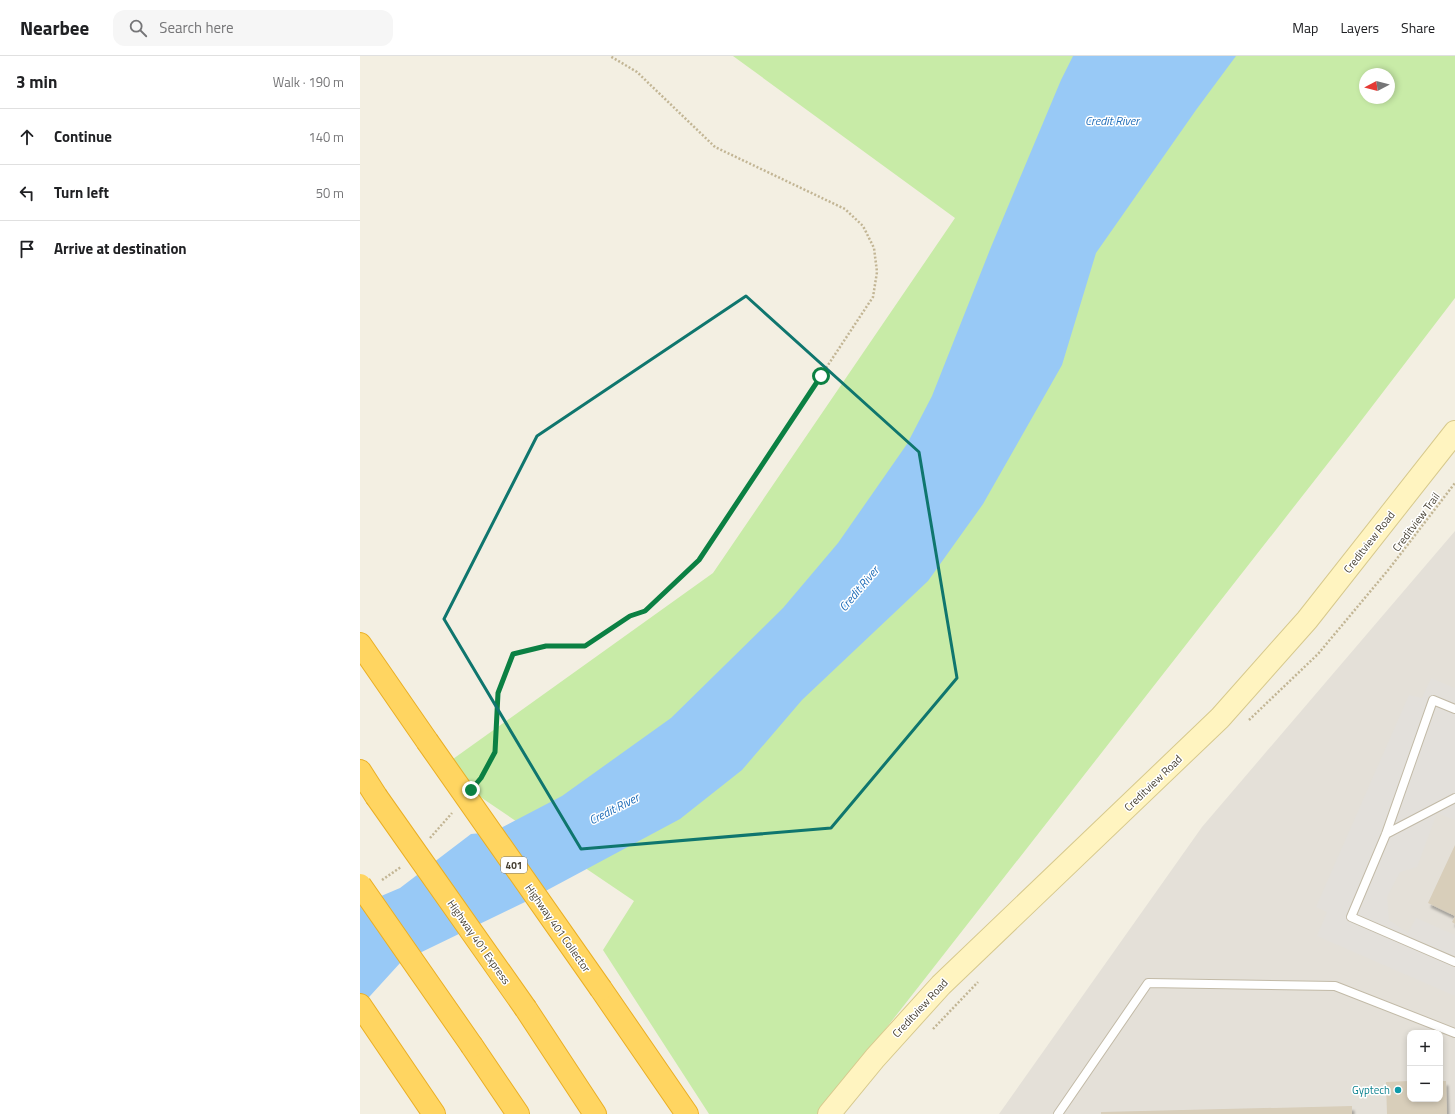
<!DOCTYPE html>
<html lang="en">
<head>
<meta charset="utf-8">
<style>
	:root { --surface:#fff; --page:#f6f6f6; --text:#202124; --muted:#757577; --line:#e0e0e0 }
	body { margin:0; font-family:"Titillium Web",sans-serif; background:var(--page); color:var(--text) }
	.controls { position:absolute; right:12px; bottom:12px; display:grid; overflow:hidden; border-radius:8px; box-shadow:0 2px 6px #0003 }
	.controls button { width:36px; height:36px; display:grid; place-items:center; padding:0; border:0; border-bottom:1px solid var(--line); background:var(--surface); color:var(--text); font:20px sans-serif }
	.compass { position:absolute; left:999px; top:12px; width:36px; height:36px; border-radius:50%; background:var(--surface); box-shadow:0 2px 6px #0003; rotate:263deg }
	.stop { position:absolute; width:12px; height:12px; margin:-9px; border:3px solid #0b8043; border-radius:50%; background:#fff }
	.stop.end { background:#0b8043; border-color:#fff; box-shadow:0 1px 4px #0008 }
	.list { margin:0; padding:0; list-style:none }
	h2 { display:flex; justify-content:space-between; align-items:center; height:52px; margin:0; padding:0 16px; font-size:17px }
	h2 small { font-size:13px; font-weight:400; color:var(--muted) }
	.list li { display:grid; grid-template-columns:26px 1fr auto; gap:12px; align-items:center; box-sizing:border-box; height:56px; padding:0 16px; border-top:1px solid var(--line) }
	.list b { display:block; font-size:15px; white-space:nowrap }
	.list em { font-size:13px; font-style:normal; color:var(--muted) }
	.icon { flex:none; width:22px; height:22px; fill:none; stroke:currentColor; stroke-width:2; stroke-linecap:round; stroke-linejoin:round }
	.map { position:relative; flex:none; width:1095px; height:1058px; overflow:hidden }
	header { display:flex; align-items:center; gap:24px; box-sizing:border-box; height:56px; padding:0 20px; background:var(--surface); border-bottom:1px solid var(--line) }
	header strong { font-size:19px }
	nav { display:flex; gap:22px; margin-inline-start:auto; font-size:14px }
	.search { width:280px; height:36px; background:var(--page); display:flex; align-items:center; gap:10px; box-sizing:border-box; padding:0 14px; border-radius:12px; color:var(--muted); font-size:15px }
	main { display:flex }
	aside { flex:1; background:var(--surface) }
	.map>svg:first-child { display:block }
	.industrial { fill:#e4e0d8; fill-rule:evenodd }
	.green { fill:#c8eba7; fill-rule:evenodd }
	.parking { fill:#e3e0db }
	.water { fill:#98c9f6 }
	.building { fill:#d8ceba; filter:url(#shadow) }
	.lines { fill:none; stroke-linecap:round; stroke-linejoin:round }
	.lane-casing { stroke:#c2baa7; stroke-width:10 }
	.secondary-casing { stroke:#d7c98d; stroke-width:24 }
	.highway-casing { stroke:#eaaf25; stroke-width:24 }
	.path { stroke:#c2b594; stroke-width:2.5; stroke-dasharray:2 2; stroke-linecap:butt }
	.lane { stroke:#fff; stroke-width:8 }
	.secondary { stroke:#fff4c0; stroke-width:22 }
	.highway { stroke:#ffd561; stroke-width:22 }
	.highway-bridge-casing { stroke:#eaaf25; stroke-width:24; stroke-linecap:butt }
	.highway-bridge { stroke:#ffd561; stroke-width:22 }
	.route { stroke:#0b8043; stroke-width:5 }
	.marked { fill:none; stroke:#0f766e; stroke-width:3; stroke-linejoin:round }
	.culture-dot { fill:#0f9aa8; stroke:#fff; stroke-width:1.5 }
	.labels { text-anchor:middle; stroke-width:3; stroke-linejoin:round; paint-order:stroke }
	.shield { fill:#fff; stroke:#7d7970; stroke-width:1 }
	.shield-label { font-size:10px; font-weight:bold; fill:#453f32 }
	.street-label { font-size:11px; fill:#453f32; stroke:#fff }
	.culture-label { font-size:11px; fill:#0d838f; stroke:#fff; text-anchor:end }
	.water-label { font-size:12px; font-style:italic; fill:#236fb9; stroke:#fff }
</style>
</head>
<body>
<header>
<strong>Nearbee</strong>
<div class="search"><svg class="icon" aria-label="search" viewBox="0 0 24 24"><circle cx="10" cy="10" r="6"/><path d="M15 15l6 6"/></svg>Search here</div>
<nav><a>Map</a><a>Layers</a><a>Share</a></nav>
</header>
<main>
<aside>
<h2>3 min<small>Walk · 190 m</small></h2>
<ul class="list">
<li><svg class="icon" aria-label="ahead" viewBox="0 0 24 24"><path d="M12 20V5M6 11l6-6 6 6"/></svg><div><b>Continue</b></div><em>140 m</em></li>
<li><svg class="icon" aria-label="left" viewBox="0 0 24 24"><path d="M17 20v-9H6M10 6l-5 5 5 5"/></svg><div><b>Turn left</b></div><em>50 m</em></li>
<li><svg class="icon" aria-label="arrive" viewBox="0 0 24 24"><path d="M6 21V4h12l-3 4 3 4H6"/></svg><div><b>Arrive at destination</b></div></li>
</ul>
</aside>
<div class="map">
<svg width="1095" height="1058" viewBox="0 0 1095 1058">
	<defs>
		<filter id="shadow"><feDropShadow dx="2.5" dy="4.5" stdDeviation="1" flood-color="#0004"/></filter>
	</defs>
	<rect width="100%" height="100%" fill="#f3efe2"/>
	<path class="industrial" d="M1095 475V1058H639L842 771ZM1050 977H1080V1043H1050Z"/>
	<path class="green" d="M373 0H1095V242L994 374 459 1058H349L243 894 274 845 79 713 353 517 595 162ZM1005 18H1029V42H1005Z"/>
	<path class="parking" d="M1071 622 1095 632V764L1077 757 1057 811 1040 816 1027 841 1029 864 1048 877 1056 862 1095 879V940L957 880 967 856 956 851 1049 639 1062 642Z"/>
	<path class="water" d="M713 0H876L836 54 736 197 702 309 623 448 568 525 442 644 382 714 320 763 165 846 41 906 0 951V849L40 832 111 778 133 776 202 740 311 662 423 552 478 487 547 388 572 340 631 191 701 24Z"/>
	<path class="building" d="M1095 789V868L1092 866 1095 860 1068 847Z
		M1050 1025V1043H1080V1025H1086L1087 1058H1027L1026 1026Z
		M992 1050V1058H741V1056Z"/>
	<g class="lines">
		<g class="lane-casing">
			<path id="lane" d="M1095 653 1073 644 1026 778 991 861 1095 906
				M1026 778 1095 742
				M698 1058 788 927 975 930 1095 977"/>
		</g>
		<g class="secondary-casing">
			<path id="secondary" d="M469 1058 515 1002 581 929 860 662 947 564 1095 376"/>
		</g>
		<g class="highway-casing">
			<path id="highway" d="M0 588 67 685
				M0 715 16 740
				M241 933 327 1058
				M0 949 74 1058
				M166 953 235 1058
				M112 990 158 1058"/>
		</g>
		<path class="path" d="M889 664 958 598 1029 513 1095 427
			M120 724 135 696 138 637 153 598 186 590H225L270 560 285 555 339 504 513 241 517 216 514 192 503 170 485 153 355 91 277 16 250 0
			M70 782 92 757
			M22 824 41 811
			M573 973 618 926"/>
		<use href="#lane" class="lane"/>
		<use href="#secondary" class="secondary"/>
		<use href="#highway" class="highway"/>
		<g class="highway-bridge-casing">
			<path id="highway-bridge" d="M67 685 241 933
				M16 740 166 953
				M0 829 112 990"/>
		</g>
		<use href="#highway-bridge" class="highway-bridge"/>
	</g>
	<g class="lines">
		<path class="route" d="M111 734 121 722 135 696 138 637 153 598 186 590H225L270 560 285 555 339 504 461 320"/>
	</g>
	<path class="marked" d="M386 240 559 396 597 622 471 772 221 793 84 563 177 380Z"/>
	<circle class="culture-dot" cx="1038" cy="1034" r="4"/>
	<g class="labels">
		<rect class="shield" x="141" y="801" width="26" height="16" rx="3"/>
		<g class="shield-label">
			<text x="154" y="813">401</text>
		</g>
		<g class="street-label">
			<text transform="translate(1056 466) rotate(-53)" y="4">Creditview Trail</text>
			<text transform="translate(1009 486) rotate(-52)" y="4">Creditview Road</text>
			<text transform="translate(793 727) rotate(-44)" y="4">Creditview Road</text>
			<text transform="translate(198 872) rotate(55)" y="4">Highway 401 Collector</text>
			<text transform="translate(119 886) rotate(55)" y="4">Highway 401 Express</text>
			<text transform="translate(560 952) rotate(-47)" y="4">Creditview Road</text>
		</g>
		<g class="culture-label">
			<text x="1030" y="1038">Gyptech</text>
		</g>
		<g class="water-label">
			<text x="752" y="69">Credit River</text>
			<text transform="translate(499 533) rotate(-50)" y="4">Credit River</text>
			<text transform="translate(254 753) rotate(-27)" y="4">Credit River</text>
		</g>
	</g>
</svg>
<div class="controls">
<button>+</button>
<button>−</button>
</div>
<svg class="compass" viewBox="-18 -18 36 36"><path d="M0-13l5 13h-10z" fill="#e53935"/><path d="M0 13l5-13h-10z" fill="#757577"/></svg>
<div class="stop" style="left:461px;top:320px"></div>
<div class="stop end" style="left:111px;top:734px"></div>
</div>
</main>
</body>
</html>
